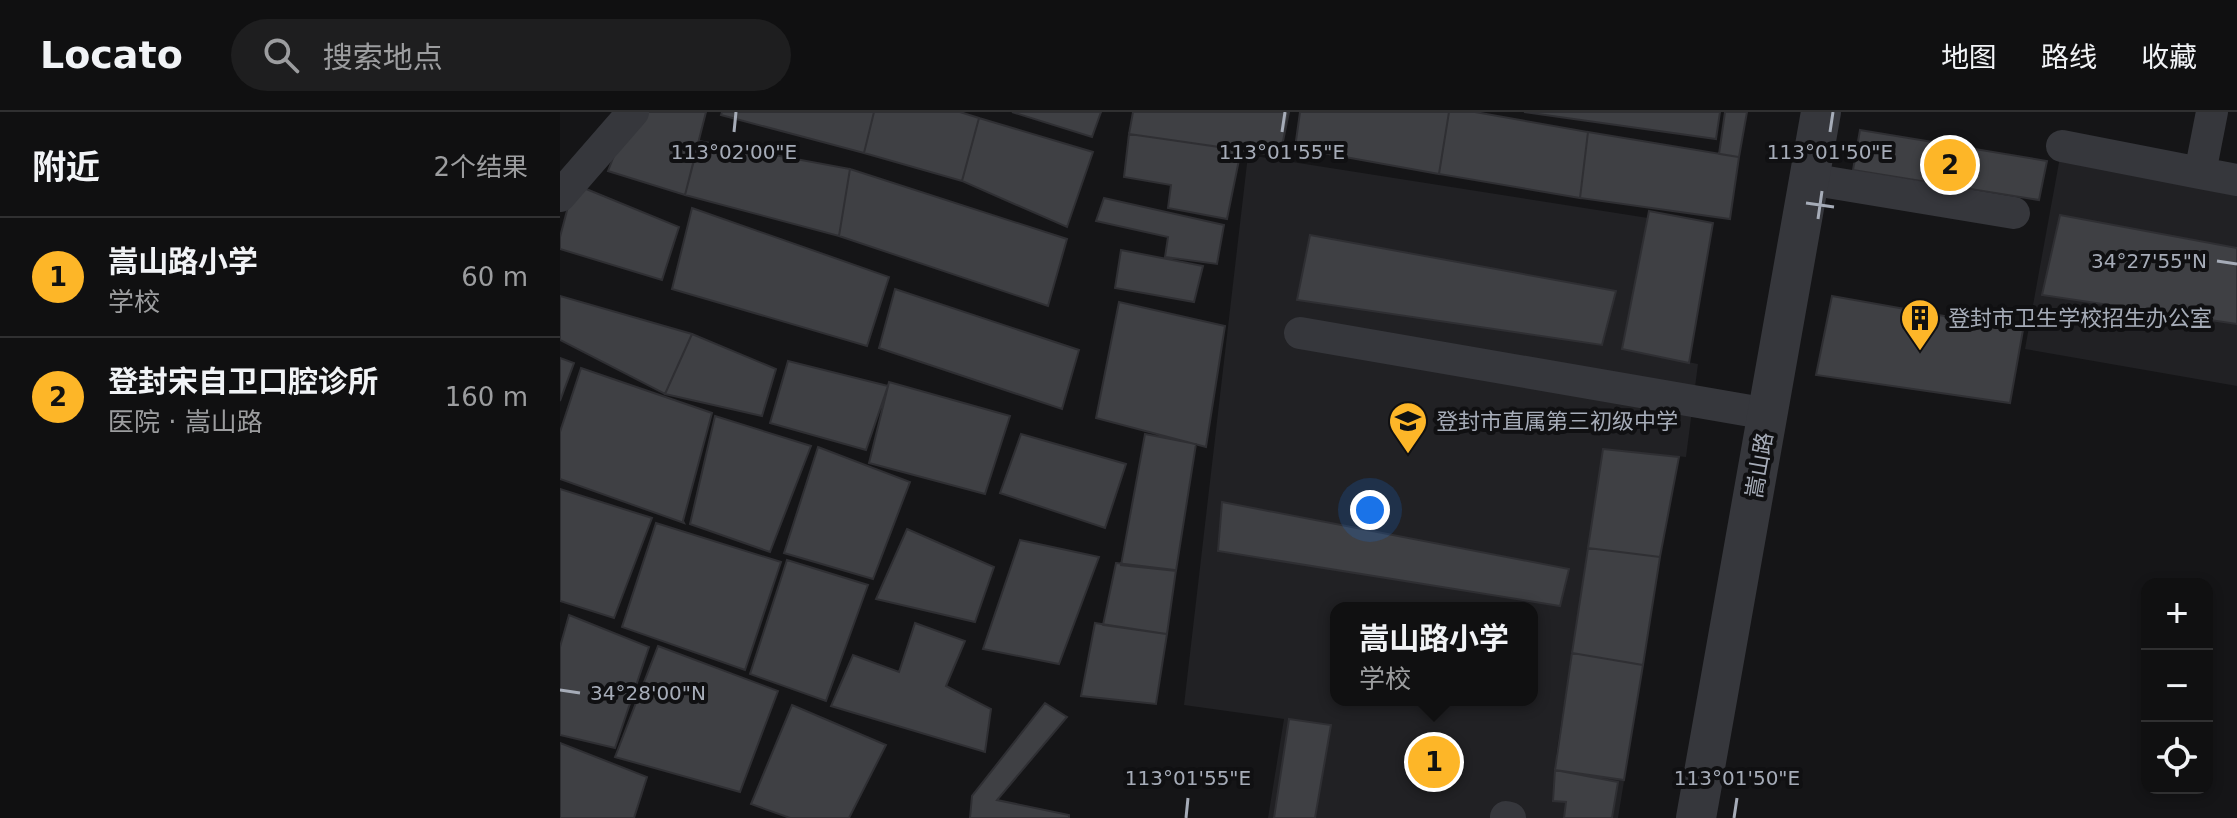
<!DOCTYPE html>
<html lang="zh">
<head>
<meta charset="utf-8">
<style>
	:root { --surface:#101011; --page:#1e1e1f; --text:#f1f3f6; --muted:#9c9d9f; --line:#303031; --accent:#fdb628 }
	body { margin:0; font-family:"DejaVu Sans","Noto Sans SC",sans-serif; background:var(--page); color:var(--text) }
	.controls { position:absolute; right:24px; bottom:24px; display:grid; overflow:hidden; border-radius:16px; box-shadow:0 4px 12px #0003 }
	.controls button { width:72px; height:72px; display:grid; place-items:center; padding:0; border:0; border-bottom:2px solid var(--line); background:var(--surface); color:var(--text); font:40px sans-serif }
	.you { position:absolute; left:810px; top:398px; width:28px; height:28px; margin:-20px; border:6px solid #fff; border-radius:50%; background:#1a73e8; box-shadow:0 0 0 12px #1a73e833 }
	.badge { display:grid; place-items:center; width:52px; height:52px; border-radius:50%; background:var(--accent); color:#111; font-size:26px; font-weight:700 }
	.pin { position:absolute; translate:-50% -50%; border:4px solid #fff; box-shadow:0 2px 8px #0006 }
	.popup { position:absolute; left:770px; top:490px; width:208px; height:104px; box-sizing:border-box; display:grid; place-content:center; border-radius:16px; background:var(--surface); filter:drop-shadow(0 2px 6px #0005); font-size:26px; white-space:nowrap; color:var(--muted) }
	.popup b { font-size:30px; color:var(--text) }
	.popup::after { content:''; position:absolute; left:50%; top:100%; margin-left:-16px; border:16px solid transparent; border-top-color:var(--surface) }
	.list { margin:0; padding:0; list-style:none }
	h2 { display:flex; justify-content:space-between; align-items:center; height:104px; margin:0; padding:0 32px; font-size:34px }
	h2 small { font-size:26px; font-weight:400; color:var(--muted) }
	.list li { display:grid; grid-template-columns:52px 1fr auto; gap:24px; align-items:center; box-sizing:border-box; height:120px; padding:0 32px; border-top:2px solid var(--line) }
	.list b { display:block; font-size:30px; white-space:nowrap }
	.list p { margin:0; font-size:26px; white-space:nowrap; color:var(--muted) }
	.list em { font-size:26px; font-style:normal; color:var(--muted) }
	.icon { flex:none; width:44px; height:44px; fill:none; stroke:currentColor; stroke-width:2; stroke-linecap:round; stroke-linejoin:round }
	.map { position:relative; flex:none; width:1677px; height:706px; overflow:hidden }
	header { display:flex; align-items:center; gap:48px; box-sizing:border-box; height:112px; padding:0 40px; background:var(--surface); border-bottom:2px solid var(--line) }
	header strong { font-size:38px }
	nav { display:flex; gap:44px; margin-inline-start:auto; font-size:28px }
	.search { width:560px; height:72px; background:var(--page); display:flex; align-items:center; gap:20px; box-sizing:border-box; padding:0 28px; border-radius:44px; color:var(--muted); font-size:30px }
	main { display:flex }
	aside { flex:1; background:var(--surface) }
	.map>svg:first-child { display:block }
	.built { fill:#212124; fill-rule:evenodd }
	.building { fill:#3f4044; stroke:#2f2f33; stroke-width:2 }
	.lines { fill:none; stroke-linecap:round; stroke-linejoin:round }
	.minor { stroke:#36373c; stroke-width:32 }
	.tertiary { stroke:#36373c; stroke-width:40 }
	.ticks { fill:none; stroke:#a6acb8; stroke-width:3 }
	.labels { text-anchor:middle; stroke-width:8; stroke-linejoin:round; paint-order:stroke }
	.poi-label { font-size:22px; fill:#a6acb8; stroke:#101012; text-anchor:start }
	.street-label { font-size:22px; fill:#a6acb8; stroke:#101012 }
	.ticks-label { font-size:20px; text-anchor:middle; fill:#a6acb8; stroke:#101012; stroke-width:8; stroke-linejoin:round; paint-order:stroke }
</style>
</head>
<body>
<header>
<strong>Locato</strong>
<div class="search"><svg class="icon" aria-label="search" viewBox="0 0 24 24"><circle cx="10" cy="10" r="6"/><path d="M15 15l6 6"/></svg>搜索地点</div>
<nav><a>地图</a><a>路线</a><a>收藏</a></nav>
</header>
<main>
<aside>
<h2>附近<small>2个结果</small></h2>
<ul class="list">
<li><span class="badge">1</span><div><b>嵩山路小学</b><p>学校</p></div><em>60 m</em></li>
<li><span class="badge">2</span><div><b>登封宋自卫口腔诊所</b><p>医院 · 嵩山路</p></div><em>160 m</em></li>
</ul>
</aside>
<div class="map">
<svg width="1677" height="706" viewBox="0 0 1677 706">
	<rect width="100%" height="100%" fill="#151517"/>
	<path class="built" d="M1502 34 1677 66V274L1465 237Z
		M688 43 1088 106 1062 237 1138 252 1126 345 1043 337 996 643 1066 657 1058 706H708L724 607 624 593ZM776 496H972V588H776Z"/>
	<path class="building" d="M71 0H146L125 83 48 59Z
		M162 0H314L304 41 161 3Z
		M314 0H400L419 6 402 69 304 41Z
		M452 0H541L532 25Z
		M573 0H729L720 44 569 22Z
		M740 0H889L879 62 735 36Z
		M889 0H915L1028 20 1020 86 879 62Z
		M964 0H1160L1156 27Z
		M1165 0H1187L1179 45 1159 42Z
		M419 6 533 40 507 115 402 69Z
		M1300 18 1487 49 1479 88 1293 58Z
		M1028 20 1179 45 1170 107 1020 86Z
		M569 22 681 38 667 107 608 96 611 73 564 65Z
		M139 29 290 57 279 124 125 83Z
		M290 57 507 127 488 194 279 124Z
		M14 72 119 115 102 168 0 137V125Z
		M544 86 664 113 657 152 605 145 608 125 536 109Z
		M132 96 329 165 307 234 112 177Z
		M1089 99 1153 111 1129 251 1062 237Z
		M1500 103 1677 136V212L1482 183Z
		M750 123 1056 179 1042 233 737 188Z
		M561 138 643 154 634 190 555 176Z
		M335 177 519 238 502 297 319 236Z
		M0 184 132 222 105 282 0 228Z
		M1272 184 1463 218 1450 291 1256 263Z
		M559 190 665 214 646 335 536 306Z
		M132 222 216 257 202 304 105 282Z
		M0 246 14 251 0 289Z
		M228 249 328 274 306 338 210 311Z
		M21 256 152 301 123 409 124 411 0 367V320Z
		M329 270 450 304 425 382 309 351Z
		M155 304 251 334 210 440 130 412Z
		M461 322 566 352 545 416 440 381Z
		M585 322 636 332 616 459 561 453Z
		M258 335 350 370 313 467 224 441Z
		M1043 337 1119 345 1100 445 1028 436Z
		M0 377 92 406 54 506 0 489Z
		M662 390 1009 457 1000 494 658 439Z
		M96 411 221 450 185 558 62 515Z
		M347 417 434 455 415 510 316 487Z
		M460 428 539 445 499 552 423 537Z
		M1028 436 1100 445 1083 553 1012 541Z
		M227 448 308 473 266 589 190 562Z
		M556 451 616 458 607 522 543 513Z
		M9 503 89 535 55 636 0 623V535Z
		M355 511 405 529 386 574 431 597 425 640 271 594 293 543 339 560Z
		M535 511 607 522 596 592 521 584Z
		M98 534 218 579 180 680 55 645Z
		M1012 541 1083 553 1064 668 995 658Z
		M485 591 507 605 437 688 509 703V706H410L412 684Z
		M232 593 326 633 289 706H230L191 692Z
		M729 607 771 613 755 706H714Z
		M0 631 87 665 74 706H0Z
		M995 658 1058 670 1052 706H1004L1006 690 993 689Z"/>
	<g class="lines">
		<path class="minor" d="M1652 0 1640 61 1677 68
			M1502 34 1640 61
			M1249 67 1454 101
			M0 84 73 0
			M740 221 1208 302
			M946 705 950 706"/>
		<path class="tertiary" d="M1136 706 1261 0"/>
	</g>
	<path class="ticks" d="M174 20 176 0M722 20 725 0M1270 20 1273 0M1246 91 1274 95M1258 107 1262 79M1657 149 1677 152M0 578 20 581M626 706 628 686M1174 706 1177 686"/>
	<defs>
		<g id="building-pin" transform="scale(2)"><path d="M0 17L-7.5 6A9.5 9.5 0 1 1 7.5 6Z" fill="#fdb628" stroke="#101012"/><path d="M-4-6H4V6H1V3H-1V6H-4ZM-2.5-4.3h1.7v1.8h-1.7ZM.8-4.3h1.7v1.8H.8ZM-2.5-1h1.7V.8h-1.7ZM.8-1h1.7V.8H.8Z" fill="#111"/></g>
		<g id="school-pin" transform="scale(2)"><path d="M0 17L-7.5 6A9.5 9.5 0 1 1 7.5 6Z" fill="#fdb628" stroke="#101012"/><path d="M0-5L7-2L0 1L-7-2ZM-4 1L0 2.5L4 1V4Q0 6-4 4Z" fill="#111"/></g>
	</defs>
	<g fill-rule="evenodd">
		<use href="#building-pin" x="1360" y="206"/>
		<use href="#school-pin" x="848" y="309"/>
	</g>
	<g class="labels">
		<g class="poi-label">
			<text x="1388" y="214">登封市卫生学校招生办公室</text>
			<text x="876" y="317">登封市直属第三初级中学</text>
		</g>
		<g class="street-label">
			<text transform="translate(1199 353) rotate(-80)" y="8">嵩山路</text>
		</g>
	</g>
	<g class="ticks-label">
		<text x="174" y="47">113°02'00"E</text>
		<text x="722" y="47">113°01'55"E</text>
		<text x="1270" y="47">113°01'50"E</text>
		<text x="1589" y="156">34°27'55"N</text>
		<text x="88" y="588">34°28'00"N</text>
		<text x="628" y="673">113°01'55"E</text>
		<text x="1177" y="673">113°01'50"E</text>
	</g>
</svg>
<div class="controls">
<button>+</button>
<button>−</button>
<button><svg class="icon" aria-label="locate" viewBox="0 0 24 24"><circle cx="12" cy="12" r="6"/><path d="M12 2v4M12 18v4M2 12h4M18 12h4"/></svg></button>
</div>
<div class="you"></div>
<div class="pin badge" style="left:874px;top:650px">1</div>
<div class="popup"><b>嵩山路小学</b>学校</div>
<div class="pin badge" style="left:1390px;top:53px">2</div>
</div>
</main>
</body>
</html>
